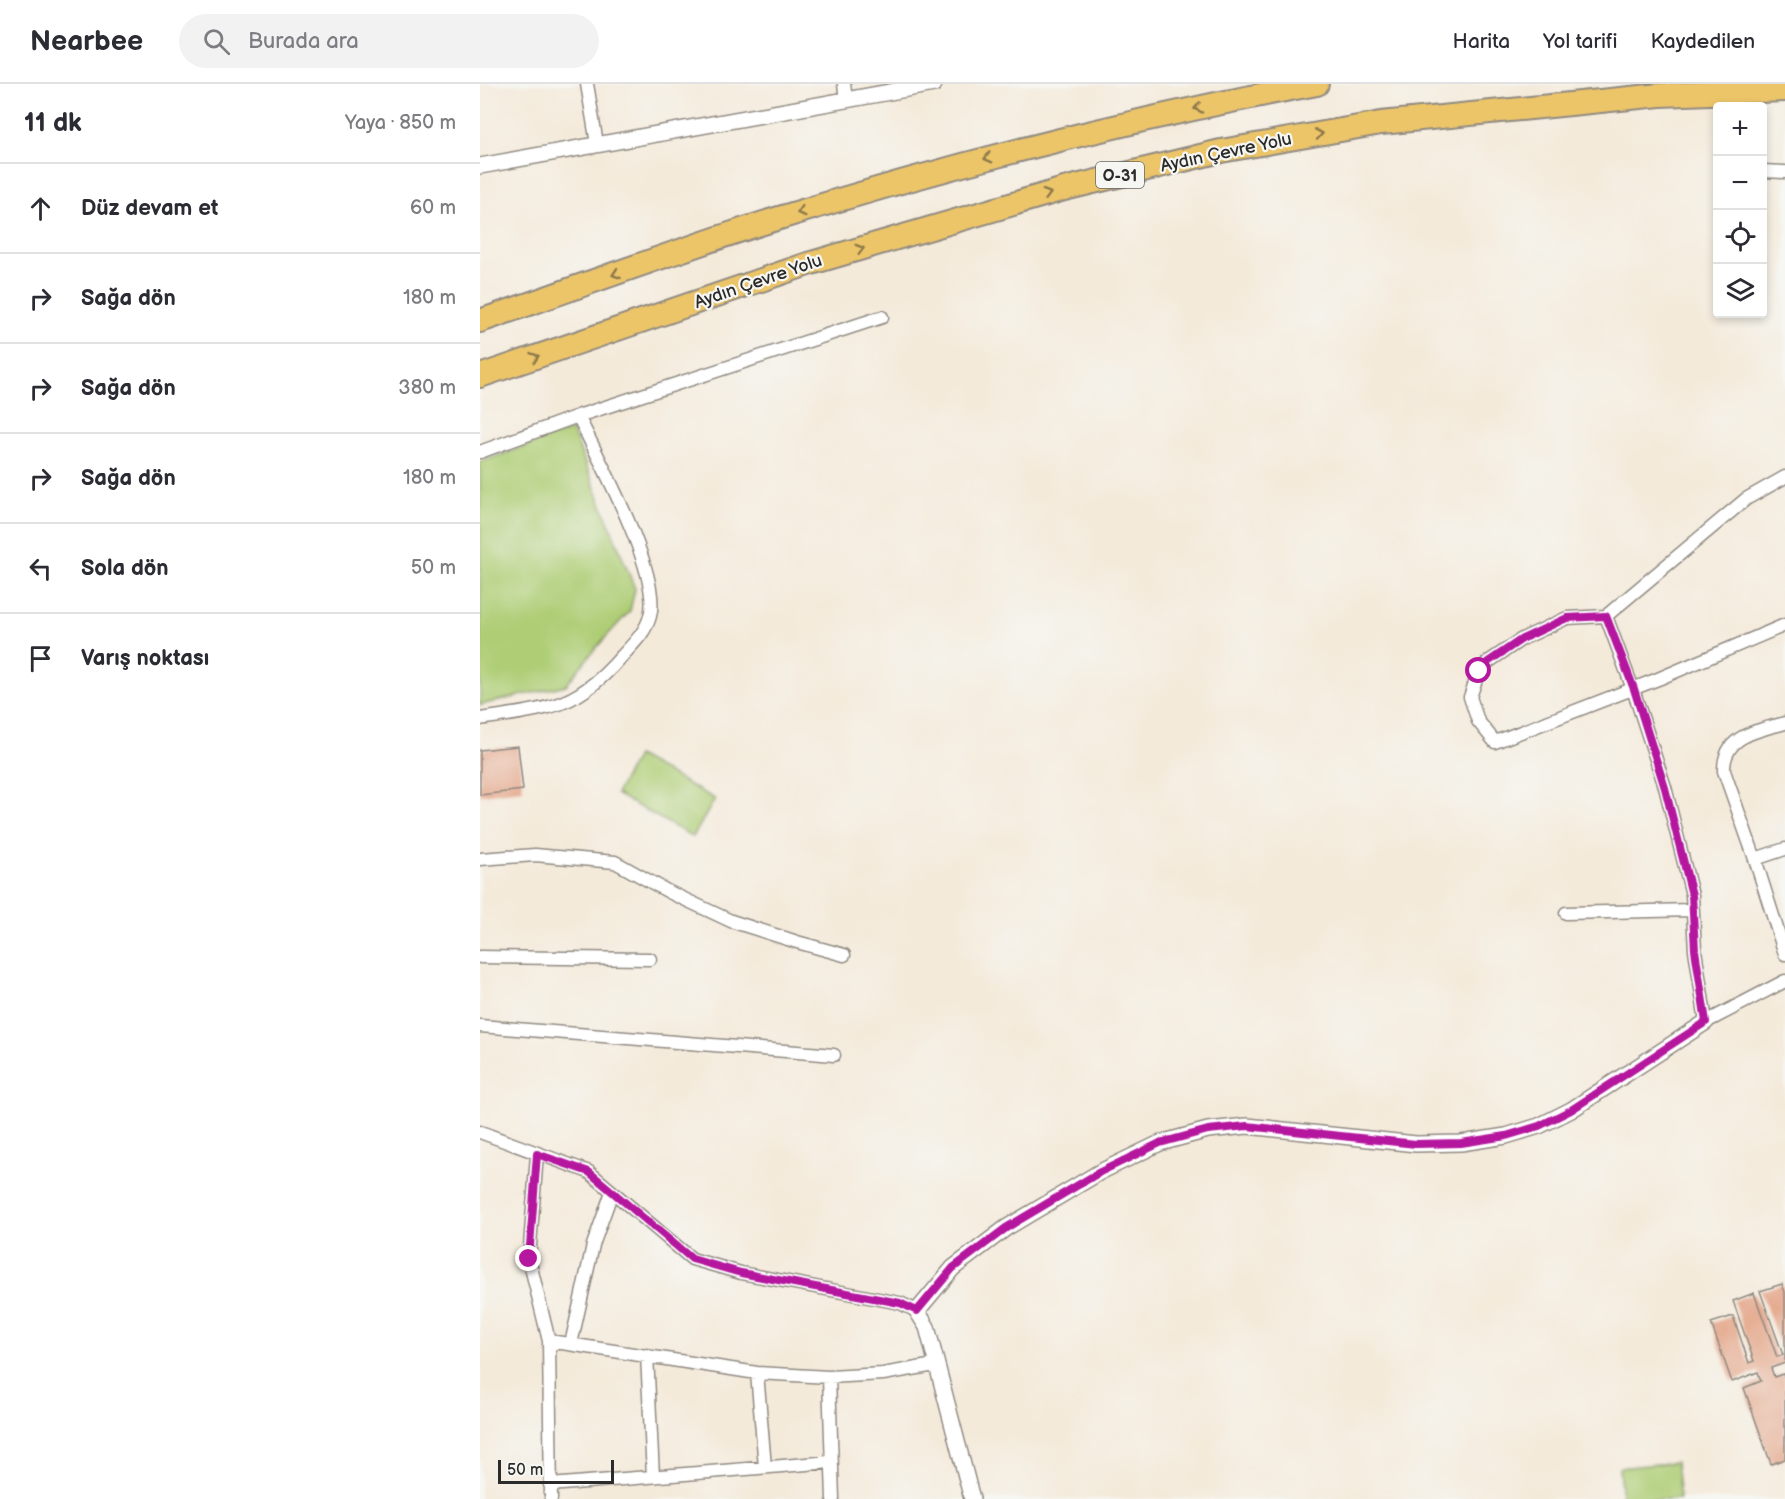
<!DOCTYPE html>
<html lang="tr">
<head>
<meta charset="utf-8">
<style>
	:root { --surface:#fff; --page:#f2f2f3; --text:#2b2b33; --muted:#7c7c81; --line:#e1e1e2 }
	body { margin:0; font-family:"Balsamiq Sans",sans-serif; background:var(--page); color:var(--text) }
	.controls { position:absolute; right:18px; top:18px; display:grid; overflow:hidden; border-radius:6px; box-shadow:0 3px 9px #0003 }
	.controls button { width:54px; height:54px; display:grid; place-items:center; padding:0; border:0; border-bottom:2px solid var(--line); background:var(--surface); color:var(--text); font:30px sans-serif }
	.scale { position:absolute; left:18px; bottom:15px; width:116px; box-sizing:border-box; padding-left:6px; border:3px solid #2b2b2b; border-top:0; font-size:16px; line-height:21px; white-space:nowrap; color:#2b2b2b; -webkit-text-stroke:4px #f6f6f2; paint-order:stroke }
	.stop { position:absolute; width:18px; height:18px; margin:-14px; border:4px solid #b5179e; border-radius:50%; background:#fff }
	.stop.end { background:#b5179e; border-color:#fff; box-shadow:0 2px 6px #0008 }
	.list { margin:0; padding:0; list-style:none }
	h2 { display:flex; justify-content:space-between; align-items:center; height:78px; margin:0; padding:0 24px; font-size:26px }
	h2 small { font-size:20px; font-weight:400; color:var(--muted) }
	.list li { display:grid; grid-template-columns:39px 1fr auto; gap:18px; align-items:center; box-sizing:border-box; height:90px; padding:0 24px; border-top:2px solid var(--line) }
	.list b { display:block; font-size:22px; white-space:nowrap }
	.list em { font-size:20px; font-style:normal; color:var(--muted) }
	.icon { flex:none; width:33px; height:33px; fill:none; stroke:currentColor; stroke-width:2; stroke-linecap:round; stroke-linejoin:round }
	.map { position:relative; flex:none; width:1305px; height:1415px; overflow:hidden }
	header { display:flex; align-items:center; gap:36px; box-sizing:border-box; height:84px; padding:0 30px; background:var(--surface); border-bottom:2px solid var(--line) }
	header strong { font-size:28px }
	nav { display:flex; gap:33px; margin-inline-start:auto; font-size:21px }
	.search { width:420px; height:54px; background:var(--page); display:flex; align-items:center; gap:15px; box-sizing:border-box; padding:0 21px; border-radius:33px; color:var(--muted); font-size:22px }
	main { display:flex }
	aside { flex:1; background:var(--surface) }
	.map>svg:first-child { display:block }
	.green { fill:#aecd75; stroke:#6c7c50; stroke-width:1.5 }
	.building { fill:#e29e7f }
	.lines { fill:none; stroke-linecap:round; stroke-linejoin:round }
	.minor-casing { stroke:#908a82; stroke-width:15 }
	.tertiary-casing { stroke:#908a82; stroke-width:18 }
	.motorway-casing { stroke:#908a82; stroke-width:26 }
	.minor { stroke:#fff; stroke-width:12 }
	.tertiary { stroke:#fff; stroke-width:15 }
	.motorway { stroke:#edc569; stroke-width:22 }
	.oneway { stroke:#8c784a }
	.route { stroke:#b5179e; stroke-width:8 }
	.labels { text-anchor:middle; stroke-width:4.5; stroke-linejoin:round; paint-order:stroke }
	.shield { fill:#f6f6f2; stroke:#686867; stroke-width:1.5 }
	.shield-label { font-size:16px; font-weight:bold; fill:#2b2b2b }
	.street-label { font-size:18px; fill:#2b2b2b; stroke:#f6f6f2 }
</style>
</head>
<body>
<header>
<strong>Nearbee</strong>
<div class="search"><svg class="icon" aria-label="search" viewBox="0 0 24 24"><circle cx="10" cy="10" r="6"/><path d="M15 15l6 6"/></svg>Burada ara</div>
<nav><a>Harita</a><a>Yol tarifi</a><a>Kaydedilen</a></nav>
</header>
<main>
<aside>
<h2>11 dk<small>Yaya · 850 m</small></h2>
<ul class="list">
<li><svg class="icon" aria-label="ahead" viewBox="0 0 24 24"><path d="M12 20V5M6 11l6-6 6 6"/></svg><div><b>Düz devam et</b></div><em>60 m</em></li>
<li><svg class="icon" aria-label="right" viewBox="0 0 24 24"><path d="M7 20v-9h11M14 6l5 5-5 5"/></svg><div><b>Sağa dön</b></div><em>180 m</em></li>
<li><svg class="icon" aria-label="right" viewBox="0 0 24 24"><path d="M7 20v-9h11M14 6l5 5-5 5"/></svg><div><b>Sağa dön</b></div><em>380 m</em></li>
<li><svg class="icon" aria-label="right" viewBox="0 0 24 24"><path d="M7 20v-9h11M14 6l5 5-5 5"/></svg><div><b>Sağa dön</b></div><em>180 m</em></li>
<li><svg class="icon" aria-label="left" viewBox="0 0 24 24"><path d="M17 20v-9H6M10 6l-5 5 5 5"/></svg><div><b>Sola dön</b></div><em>50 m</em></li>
<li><svg class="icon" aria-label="arrive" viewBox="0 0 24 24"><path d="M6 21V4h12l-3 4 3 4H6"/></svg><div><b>Varış noktası</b></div></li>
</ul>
</aside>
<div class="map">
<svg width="1305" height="1415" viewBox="0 0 1305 1415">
	<rect width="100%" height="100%" fill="#f6f6f2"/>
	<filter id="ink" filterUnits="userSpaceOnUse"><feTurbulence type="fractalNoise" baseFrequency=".0167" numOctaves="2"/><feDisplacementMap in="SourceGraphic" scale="12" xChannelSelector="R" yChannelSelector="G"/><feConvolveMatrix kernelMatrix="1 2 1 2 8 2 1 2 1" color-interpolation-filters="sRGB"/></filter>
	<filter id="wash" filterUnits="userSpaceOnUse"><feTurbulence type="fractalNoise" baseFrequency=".008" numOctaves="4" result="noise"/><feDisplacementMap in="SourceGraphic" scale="24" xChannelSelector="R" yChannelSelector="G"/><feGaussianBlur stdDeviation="1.35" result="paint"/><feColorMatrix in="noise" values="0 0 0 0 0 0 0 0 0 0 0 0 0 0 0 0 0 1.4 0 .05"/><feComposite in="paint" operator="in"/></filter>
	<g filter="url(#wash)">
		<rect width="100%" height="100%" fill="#f4eada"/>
		<path class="green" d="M92 346 155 505 150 527 115 565 86 601 0 621V378Z
			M157 672 235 715 213 753 136 710Z
			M1196 1378 1200 1415H1142L1139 1384Z"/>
		<g id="blocks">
			<path class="building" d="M38 662 43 706 0 711V666Z
				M1302 1200 1305 1208V1279L1291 1284 1294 1293 1303 1290 1305 1295V1375L1291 1380 1264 1304 1281 1297 1278 1288 1252 1298 1231 1239 1253 1232 1269 1279 1274 1277 1253 1217 1274 1209 1297 1273 1303 1271 1280 1207Z"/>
		</g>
	</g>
	<g filter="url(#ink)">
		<use href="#blocks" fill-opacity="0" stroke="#908a82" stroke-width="1.5"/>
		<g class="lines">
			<g class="minor-casing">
				<path id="minor" d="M107 0 117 60
					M364 0 366 16
					M1282 87 1305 88
					M0 368 98 332 402 233
					M1126 532 1266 415 1305 393
					M1305 541 1178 595 1015 658 998 637 990 613 999 587 1008 578 1042 555 1087 534 1126 532 1153 605 1185 703 1212 811 1215 866 1226 938 1305 897
					M0 635C24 631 49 629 72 622 99 615 124 593 142 572 153 560 166 548 170 532 182 490 118 374 98 332
					M1305 639C1277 647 1243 651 1244 687L1275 775 1305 870
					M0 775 55 771 135 778 189 808 251 837 317 858 364 871
					M1275 775 1305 765
					M1086 829 1213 826
					M0 873 170 875
					M0 942 354 971
					M0 1048 109 1088 212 1175 261 1189 420 1219 437 1227
					M57 1070 49 1175 69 1257 71 1415
					M69 1257 277 1289 349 1293 403 1290 455 1281
					M91 1260 113 1161 132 1108
					M167 1271 173 1392
					M277 1289 285 1383
					M349 1293 353 1415
					M70 1401 351 1378"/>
			</g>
			<g class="tertiary-casing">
				<path id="tertiary" d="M0 82 454 0
					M492 1415 447 1243 437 1227 473 1184 526 1144 620 1088 680 1059 728 1046 767 1042 936 1060 981 1059 1026 1052 1059 1042 1091 1026 1226 938"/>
			</g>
			<g class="motorway-casing">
				<path id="motorway" d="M0 237C99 203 197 166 296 135 474 80 654 34 837 0
					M0 292 328 180 584 105 741 67 901 39 1180 11 1305 6"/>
			</g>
			<use href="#minor" class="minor"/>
			<use href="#tertiary" class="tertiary"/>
			<use href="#motorway" class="motorway"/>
		</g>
		<defs><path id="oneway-chevron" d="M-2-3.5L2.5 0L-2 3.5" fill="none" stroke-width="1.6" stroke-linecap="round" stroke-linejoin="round" transform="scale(1.5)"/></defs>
		<g class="oneway">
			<use href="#oneway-chevron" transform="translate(718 24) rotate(167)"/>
			<use href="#oneway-chevron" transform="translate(839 50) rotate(-10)"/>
			<use href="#oneway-chevron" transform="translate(508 74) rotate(165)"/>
			<use href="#oneway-chevron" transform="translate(567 110) rotate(-16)"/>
			<use href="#oneway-chevron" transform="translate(321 128) rotate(163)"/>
			<use href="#oneway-chevron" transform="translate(380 165) rotate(-16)"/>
			<use href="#oneway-chevron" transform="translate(136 190) rotate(161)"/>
			<use href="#oneway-chevron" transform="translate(55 273) rotate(-19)"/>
		</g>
	</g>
	<g class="lines" filter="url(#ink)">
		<path class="route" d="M49 1175 57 1070 109 1088 212 1175 261 1189 420 1219 437 1227 473 1184 526 1144 620 1088 680 1059 728 1046 767 1042 936 1060 981 1059 1026 1052 1059 1042 1091 1026 1226 938 1215 866 1212 811 1185 704 1154 605 1126 532 1087 534 1042 555 1008 578 999 587"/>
	</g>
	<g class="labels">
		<rect class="shield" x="616" y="78" width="48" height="26" rx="4.5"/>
		<g class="shield-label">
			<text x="640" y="97">O-31</text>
		</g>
		<g class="street-label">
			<text transform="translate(746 68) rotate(-12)" y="6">Aydın Çevre Yolu</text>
			<text transform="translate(278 197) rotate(-19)" y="6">Aydın Çevre Yolu</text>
		</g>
	</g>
</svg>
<div class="controls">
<button>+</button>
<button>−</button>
<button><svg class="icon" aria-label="locate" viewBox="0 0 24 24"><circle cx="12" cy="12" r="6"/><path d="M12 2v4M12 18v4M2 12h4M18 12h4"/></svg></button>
<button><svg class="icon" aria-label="layers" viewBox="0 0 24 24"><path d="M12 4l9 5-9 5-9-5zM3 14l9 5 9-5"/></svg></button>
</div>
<div class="scale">50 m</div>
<div class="stop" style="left:999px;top:587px"></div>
<div class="stop end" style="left:49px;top:1175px"></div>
</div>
</main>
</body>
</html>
